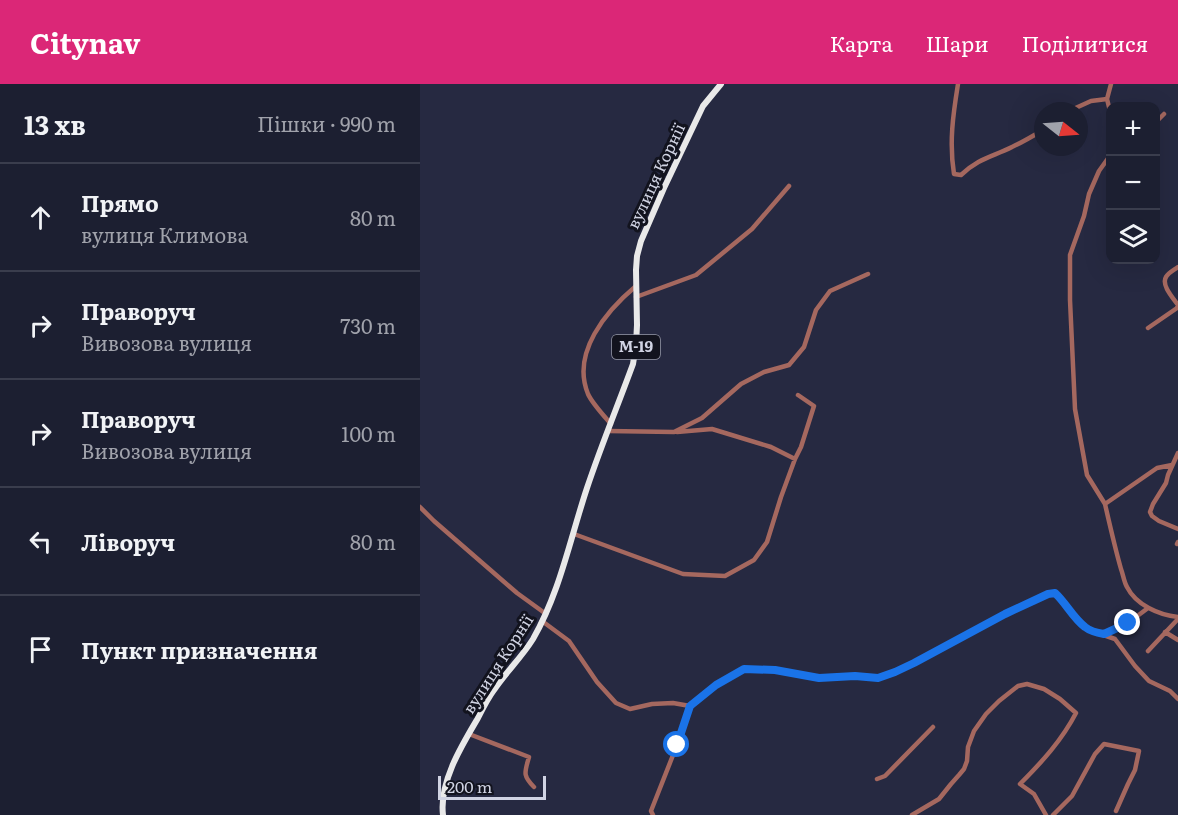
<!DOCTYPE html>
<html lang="uk">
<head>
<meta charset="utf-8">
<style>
	:root { --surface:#1c1f31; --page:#292c3d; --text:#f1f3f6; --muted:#a0a2ab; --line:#3a3d4d; --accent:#db2777 }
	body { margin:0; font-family:Literata,serif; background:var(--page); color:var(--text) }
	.controls { position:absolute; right:18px; top:18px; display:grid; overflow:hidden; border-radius:12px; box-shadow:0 6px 24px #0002 }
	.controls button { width:54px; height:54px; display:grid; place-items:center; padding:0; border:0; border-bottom:2px solid var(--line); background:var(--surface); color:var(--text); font:30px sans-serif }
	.compass { position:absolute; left:614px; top:18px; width:54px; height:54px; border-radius:50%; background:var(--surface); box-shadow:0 6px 24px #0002; rotate:107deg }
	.scale { position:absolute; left:18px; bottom:15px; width:108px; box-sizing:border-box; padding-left:6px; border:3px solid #d0d3e3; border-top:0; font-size:16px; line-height:21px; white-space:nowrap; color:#d0d3e3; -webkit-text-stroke:4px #12131e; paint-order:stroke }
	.stop { position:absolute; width:18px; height:18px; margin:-14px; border:4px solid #1a73e8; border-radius:50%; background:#fff }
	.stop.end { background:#1a73e8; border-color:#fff; box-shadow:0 2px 6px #0008 }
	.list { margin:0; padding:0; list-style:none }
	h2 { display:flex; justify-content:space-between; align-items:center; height:78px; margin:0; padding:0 24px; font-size:26px }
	h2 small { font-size:20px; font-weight:400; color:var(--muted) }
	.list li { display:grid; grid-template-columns:39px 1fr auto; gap:18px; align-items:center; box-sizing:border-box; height:108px; padding:0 24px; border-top:2px solid var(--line) }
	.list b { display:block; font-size:22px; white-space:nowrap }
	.list p { margin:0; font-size:20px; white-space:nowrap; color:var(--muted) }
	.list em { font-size:20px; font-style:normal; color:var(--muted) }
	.icon { flex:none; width:33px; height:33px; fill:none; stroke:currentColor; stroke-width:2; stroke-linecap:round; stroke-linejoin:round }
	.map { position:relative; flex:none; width:758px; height:731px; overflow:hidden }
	header { display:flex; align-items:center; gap:36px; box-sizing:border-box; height:84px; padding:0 30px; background:var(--accent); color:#fff }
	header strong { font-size:28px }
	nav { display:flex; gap:33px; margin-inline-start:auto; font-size:21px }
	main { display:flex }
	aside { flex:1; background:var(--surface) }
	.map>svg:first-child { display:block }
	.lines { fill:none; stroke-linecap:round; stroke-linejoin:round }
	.minor { stroke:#a5685f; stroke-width:4.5 }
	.highway { stroke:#e9e9e9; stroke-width:6 }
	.route { stroke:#1a73e8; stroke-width:8 }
	.labels { text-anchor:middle; stroke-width:6; stroke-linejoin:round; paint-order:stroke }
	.shield { fill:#12131e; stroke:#9799a8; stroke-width:1.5 }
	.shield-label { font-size:15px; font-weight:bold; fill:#d0d3e3 }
	.street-label { font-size:16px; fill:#d0d3e3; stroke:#12131e }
</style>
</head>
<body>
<header>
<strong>Citynav</strong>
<nav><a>Карта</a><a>Шари</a><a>Поділитися</a></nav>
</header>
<main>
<aside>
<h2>13 хв<small>Пішки · 990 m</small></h2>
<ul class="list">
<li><svg class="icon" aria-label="ahead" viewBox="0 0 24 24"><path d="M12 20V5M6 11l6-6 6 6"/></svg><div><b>Прямо</b><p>вулиця Климова</p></div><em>80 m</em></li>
<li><svg class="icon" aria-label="right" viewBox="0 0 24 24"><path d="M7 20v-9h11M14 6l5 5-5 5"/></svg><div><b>Праворуч</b><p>Вивозова вулиця</p></div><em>730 m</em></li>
<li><svg class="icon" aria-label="right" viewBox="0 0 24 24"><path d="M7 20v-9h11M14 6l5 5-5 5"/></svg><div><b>Праворуч</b><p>Вивозова вулиця</p></div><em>100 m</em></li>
<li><svg class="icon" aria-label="left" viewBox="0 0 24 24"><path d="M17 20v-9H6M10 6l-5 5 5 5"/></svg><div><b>Ліворуч</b></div><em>80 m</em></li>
<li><svg class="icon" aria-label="arrive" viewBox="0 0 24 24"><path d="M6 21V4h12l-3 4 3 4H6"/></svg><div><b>Пункт призначення</b></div></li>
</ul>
</aside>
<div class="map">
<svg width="758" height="731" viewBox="0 0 758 731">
	<rect width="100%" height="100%" fill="#262941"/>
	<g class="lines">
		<path class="minor" d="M538 0C533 31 529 59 534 90L541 91C559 74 572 73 592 63 603 58 613 52 623 46
			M687 15 691 0
			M687 15 690 27
			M649 27 671 17 687 15
			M736 38 744 30
			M690 57 689 73 679 87 669 110 664 132 650 171V216L655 325 667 391 685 420 737 384 752 381
			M216 213 276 191 332 145 369 102
			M728 244 757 224 758 221C753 214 741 201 746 193 748 189 754 186 758 183
			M191 340C184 332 172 319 168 310 151 269 186 227 216 202
			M188 347 254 348 282 334 321 300 344 288 369 281 384 263 396 226 410 207 448 190
			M257 348 292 345 351 363 375 375 381 363 394 322 378 311
			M758 369 748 391 746 399 733 420 730 428 732 432 739 437 758 445
			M685 420C690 442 695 464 701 485 703 490 704 498 707 503 716 521 739 531 758 533
			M0 423 14 437 97 509 126 530
			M154 450 263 490 305 492 334 476 347 458 361 413 375 375
			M757 460 758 458
			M122 537 149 557 177 598 196 619 210 625 232 620 253 619 270 622 295 601 324 585 355 586 399 594 435 592 458 594 475 588 494 579 585 530 628 509H635L644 517 655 533 666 545 695 555 715 582 729 597 750 607 758 615
			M745 548 758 556
			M684 550 708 539 728 524
			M728 567 758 535
			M49 650 109 673C105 688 102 691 114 703
			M457 695 465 692 513 643
			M233 731 231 727 257 661 270 622
			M492 731 519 715 531 700 539 691 544 685 547 677 548 663 554 647 566 630 579 617 598 602 607 600 624 605 640 615 656 629C642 656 622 678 600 700L614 710 626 731
			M633 731 652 712 675 670 684 660 719 667 715 686 708 700 696 727"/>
		<path class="highway" d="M23 731C19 698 42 661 58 634 63 624 68 614 74 606 86 588 102 573 113 555 140 508 150 455 167 404 181 362 198 321 213 280L216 261 217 241 216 186 217 172 221 157 244 104 283 22 301 0"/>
	</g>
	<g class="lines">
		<path class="route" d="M257 661 270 622 296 601 324 585 355 586 399 594 435 592 458 594 475 588 494 579 585 530 628 510 635 509C646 519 653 534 665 543 670 547 678 549 684 550L708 539"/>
	</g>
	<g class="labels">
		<rect class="shield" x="192" y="251" width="48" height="24" rx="4.5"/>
		<g class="shield-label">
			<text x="216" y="268">М-19</text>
		</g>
		<g class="street-label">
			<text transform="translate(236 92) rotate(-65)" y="6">вулиця Корнії</text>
			<text transform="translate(78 580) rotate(-57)" y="6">вулиця Корнії</text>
		</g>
	</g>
</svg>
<div class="controls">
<button>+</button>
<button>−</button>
<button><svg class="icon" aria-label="layers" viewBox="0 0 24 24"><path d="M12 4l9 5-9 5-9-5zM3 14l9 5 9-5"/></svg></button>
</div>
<svg class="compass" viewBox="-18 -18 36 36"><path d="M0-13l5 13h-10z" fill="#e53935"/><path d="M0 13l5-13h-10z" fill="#a0a2ab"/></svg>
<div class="scale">200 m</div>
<div class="stop" style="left:257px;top:661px"></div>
<div class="stop end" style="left:708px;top:539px"></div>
</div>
</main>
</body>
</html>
